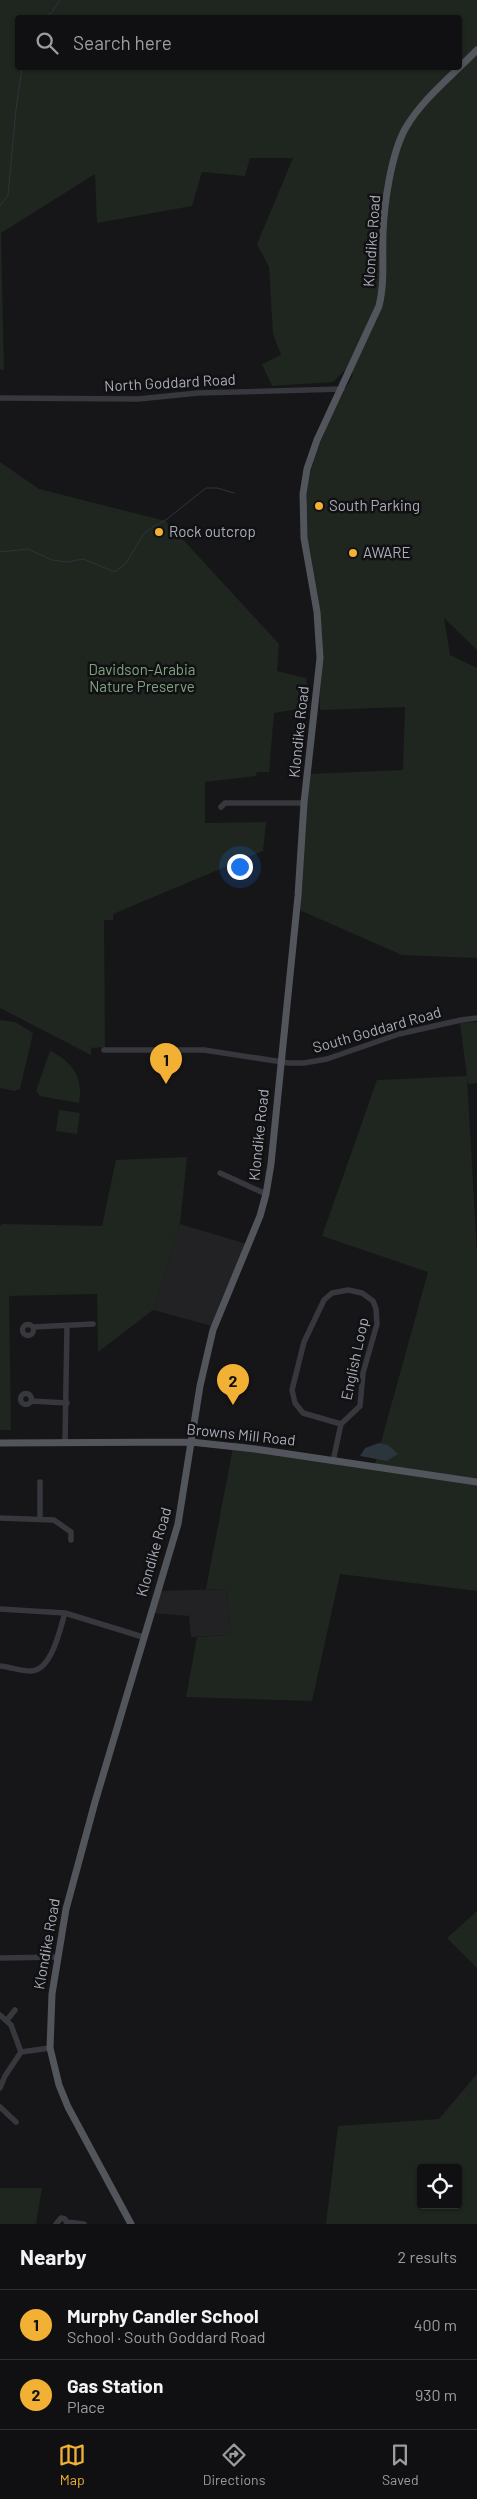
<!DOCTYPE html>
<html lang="en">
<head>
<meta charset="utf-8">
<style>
	:root { --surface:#101012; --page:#19191b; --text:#f1f3f6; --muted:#9c9d9f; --line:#303032; --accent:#f2b134 }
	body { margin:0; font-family:Barlow,sans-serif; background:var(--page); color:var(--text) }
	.controls { position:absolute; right:15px; bottom:15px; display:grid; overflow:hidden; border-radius:5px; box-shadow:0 1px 4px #0004 }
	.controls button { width:45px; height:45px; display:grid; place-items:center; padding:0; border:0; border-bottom:1px solid var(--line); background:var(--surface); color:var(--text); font:25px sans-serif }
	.you { position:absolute; left:239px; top:866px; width:18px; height:18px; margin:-12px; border:4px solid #fff; border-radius:50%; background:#1a73e8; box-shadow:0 0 0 8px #1a73e833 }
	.badge { display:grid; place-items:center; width:32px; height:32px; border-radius:50%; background:var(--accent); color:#111; font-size:16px; font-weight:700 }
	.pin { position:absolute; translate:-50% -41px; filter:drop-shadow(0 1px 2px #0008) }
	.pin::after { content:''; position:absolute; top:26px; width:18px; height:15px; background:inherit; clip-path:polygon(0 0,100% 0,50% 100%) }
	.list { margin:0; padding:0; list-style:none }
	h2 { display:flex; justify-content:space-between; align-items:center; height:65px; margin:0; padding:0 20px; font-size:21px }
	h2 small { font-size:16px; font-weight:400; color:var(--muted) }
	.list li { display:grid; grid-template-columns:32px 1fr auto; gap:15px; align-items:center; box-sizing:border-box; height:70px; padding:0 20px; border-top:1px solid var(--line) }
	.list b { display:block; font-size:19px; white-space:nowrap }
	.list p { margin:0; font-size:16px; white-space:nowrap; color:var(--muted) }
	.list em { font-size:16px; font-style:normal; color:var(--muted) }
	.icon { flex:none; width:28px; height:28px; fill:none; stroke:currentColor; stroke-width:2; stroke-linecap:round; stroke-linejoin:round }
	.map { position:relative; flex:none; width:477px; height:2224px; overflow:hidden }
	.search { position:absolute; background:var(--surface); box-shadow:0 1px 4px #0004; left:15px; right:15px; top:15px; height:55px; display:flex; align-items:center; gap:12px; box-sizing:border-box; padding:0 18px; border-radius:5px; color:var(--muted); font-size:19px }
	.sheet { height:205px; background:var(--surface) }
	nav { display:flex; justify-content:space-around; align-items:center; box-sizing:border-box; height:70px; border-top:1px solid var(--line); background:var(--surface); font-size:14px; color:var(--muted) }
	nav a { display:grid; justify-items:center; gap:2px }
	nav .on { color:var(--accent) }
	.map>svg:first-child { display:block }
	.built { fill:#222225 }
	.green { fill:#1e261f; fill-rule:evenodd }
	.water { fill:#2c353c }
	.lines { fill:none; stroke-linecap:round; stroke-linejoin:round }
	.stream { stroke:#2c353c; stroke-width:1 }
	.minor { stroke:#37383d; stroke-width:5.5 }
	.major { stroke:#53555c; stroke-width:7 }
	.poi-dot { fill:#f2b134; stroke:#111113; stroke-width:2 }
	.labels { text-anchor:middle; stroke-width:5; stroke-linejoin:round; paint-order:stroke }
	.street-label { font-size:15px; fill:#a8adb8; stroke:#111113 }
	.poi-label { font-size:15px; fill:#a8adb8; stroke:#111113; text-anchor:start }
	.park-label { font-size:15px; fill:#7fa381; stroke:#111113 }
</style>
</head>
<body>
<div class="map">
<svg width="477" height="2224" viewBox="0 0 477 2224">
	<rect width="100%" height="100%" fill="#161618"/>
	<path class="built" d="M180 1224 250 1245 212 1326 153 1310Z
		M227 1589 231 1635 191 1637 189 1616 152 1613 157 1591Z"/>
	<path class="green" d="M0 0H477V650L444 618 450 655 477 668V958L402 955 297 909 310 774 403 770 405 707 320 710 318 617 304 547V497L307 499C306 464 336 406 353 375L346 369 333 382 272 386 262 364 281 355 273 334 269 267 257 244 293 158H250L245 176 202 172 192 206 97 223 95 174 1 233 4 370 0 369ZM18 18H460V68H18Z
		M0 462 39 489 166 521 279 644 277 671 306 678 310 707 274 713 269 772H257L256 776 205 782V823L266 822 263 851 113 914V920H104L105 1047 91 1048V1055L0 1008Z
		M0 1020 15 1022 33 1033 20 1089 14 1091 0 1088Z
		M477 1022V1083L468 1084 467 1077 477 1254V1591L340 1574 312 1701 186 1697 197 1637 231 1635 227 1589H206L234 1442 375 1464 428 1272 322 1236 377 1080 467 1076 460 1023Z
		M50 1051C72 1061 84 1078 79 1103L40 1096 36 1091Z
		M59 1110 80 1113 77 1134 56 1131Z
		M187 1157 180 1224 153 1310 98 1352 97 1294 9 1296 11 1430H0V1226L3 1224 102 1226 116 1160Z
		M477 1911V1968L447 1938Z
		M477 2074V2224H326L338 2126 439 2119ZM421 2168H458V2205H421Z
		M0 2188H42L36 2224H0Z"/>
	<path class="water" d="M379 1443 388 1445 398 1454 387 1461 360 1456 365 1448Z"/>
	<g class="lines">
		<path class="stream" d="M44 18 52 12 60 0
			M0 206 8 195 16 109 22 68
			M0 552 28 549 52 560 67 562 83 559 115 572 126 563 143 535 151 528 167 519 206 488H217L234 493"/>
		<path class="minor" d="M0 398 138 399 198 393 342 389
			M221 807 225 803H304
			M104 1050H204L289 1063H304L327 1059 399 1034 461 1020 477 1018
			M220 1173 266 1194
			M22.5 1330a5.5 5.5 0 1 1 11 0a5.5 5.5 0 1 1-11 0Z
			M33 1327 93 1324
			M20.5 1399a5.5 5.5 0 1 1 11 0a5.5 5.5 0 1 1-11 0Z
			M31 1401 67 1403
			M65 1442 67 1326
			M333 1461 341 1424 360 1406 363 1373 377 1324 376 1309 373 1301 362 1293 348 1290 332 1293 324 1300 304 1342 292 1390 295 1403 303 1413 341 1424
			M0 1518 54 1520 71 1532V1540
			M40 1519V1482
			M0 1609 65 1613 143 1637
			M0 1666C10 1667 21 1671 31 1671 52 1670 60 1629 65 1613
			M0 1958 58 1957
			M0 2015 11 2025 21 2052
			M7 2020 15 2010
			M0 2088 5 2076 21 2052 50 2048
			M0 2107 16 2122
			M67 2222 84 2224
			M56 2224 61 2218 65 2219 67 2224"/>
		<path class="major" d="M0 1443 191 1442 255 1449 477 1482
			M131 2224 68 2107 59 2085 50 2048 52 1994 66 1909 95 1802 178 1524 200 1386 213 1330 260 1216 266 1194 271 1164 298 896 304 803 320 658 317 612 304 538 303 494 307 469 317 440 379 306C385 282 382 258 383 233 384 204 391 155 405 129 422 99 453 75 477 50"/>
	</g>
	<g class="poi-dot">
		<circle cx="319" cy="506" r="5"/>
		<circle cx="159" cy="532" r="5"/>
		<circle cx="353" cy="553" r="5"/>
	</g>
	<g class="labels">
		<g class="street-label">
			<text transform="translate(372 241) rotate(-86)" y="5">Klondike Road</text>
			<text transform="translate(170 383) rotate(-3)" y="5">North Goddard Road</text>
			<text transform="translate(299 732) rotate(-84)" y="5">Klondike Road</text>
			<text transform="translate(377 1030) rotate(-16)" y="5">South Goddard Road</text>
			<text transform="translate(259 1135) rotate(-84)" y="5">Klondike Road</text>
			<text transform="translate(355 1359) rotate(-78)" y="5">English Loop</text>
			<text transform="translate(241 1435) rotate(6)" y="5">Browns Mill Road</text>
			<text transform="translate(154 1552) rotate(-74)" y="5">Klondike Road</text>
			<text transform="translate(47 1944) rotate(-80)" y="5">Klondike Road</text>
		</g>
		<g class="poi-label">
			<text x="329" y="511">South Parking</text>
			<text x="169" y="537">Rock outcrop</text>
			<text x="363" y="558">AWARE</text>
		</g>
		<g class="park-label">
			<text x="142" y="675">Davidson-Arabia<tspan x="142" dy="17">Nature Preserve</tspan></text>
		</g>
	</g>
</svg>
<div class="controls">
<button><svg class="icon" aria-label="locate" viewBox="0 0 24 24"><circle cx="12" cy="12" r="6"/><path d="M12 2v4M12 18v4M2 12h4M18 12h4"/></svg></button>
</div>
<div class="you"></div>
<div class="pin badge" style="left:166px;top:1084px">1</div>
<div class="pin badge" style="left:233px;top:1405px">2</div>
<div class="search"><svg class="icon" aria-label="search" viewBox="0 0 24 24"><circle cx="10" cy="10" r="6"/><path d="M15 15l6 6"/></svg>Search here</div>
</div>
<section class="sheet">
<h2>Nearby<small>2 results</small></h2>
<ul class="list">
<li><span class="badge">1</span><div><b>Murphy Candler School</b><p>School · South Goddard Road</p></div><em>400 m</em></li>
<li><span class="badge">2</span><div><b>Gas Station</b><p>Place</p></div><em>930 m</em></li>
</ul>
</section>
<nav>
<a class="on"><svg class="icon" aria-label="map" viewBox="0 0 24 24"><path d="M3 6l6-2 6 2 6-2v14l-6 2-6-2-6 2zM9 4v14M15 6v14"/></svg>Map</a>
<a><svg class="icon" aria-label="directions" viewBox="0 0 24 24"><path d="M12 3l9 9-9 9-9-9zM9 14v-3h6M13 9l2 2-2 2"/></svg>Directions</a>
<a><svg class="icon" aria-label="saved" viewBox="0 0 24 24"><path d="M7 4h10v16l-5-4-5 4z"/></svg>Saved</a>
</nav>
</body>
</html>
